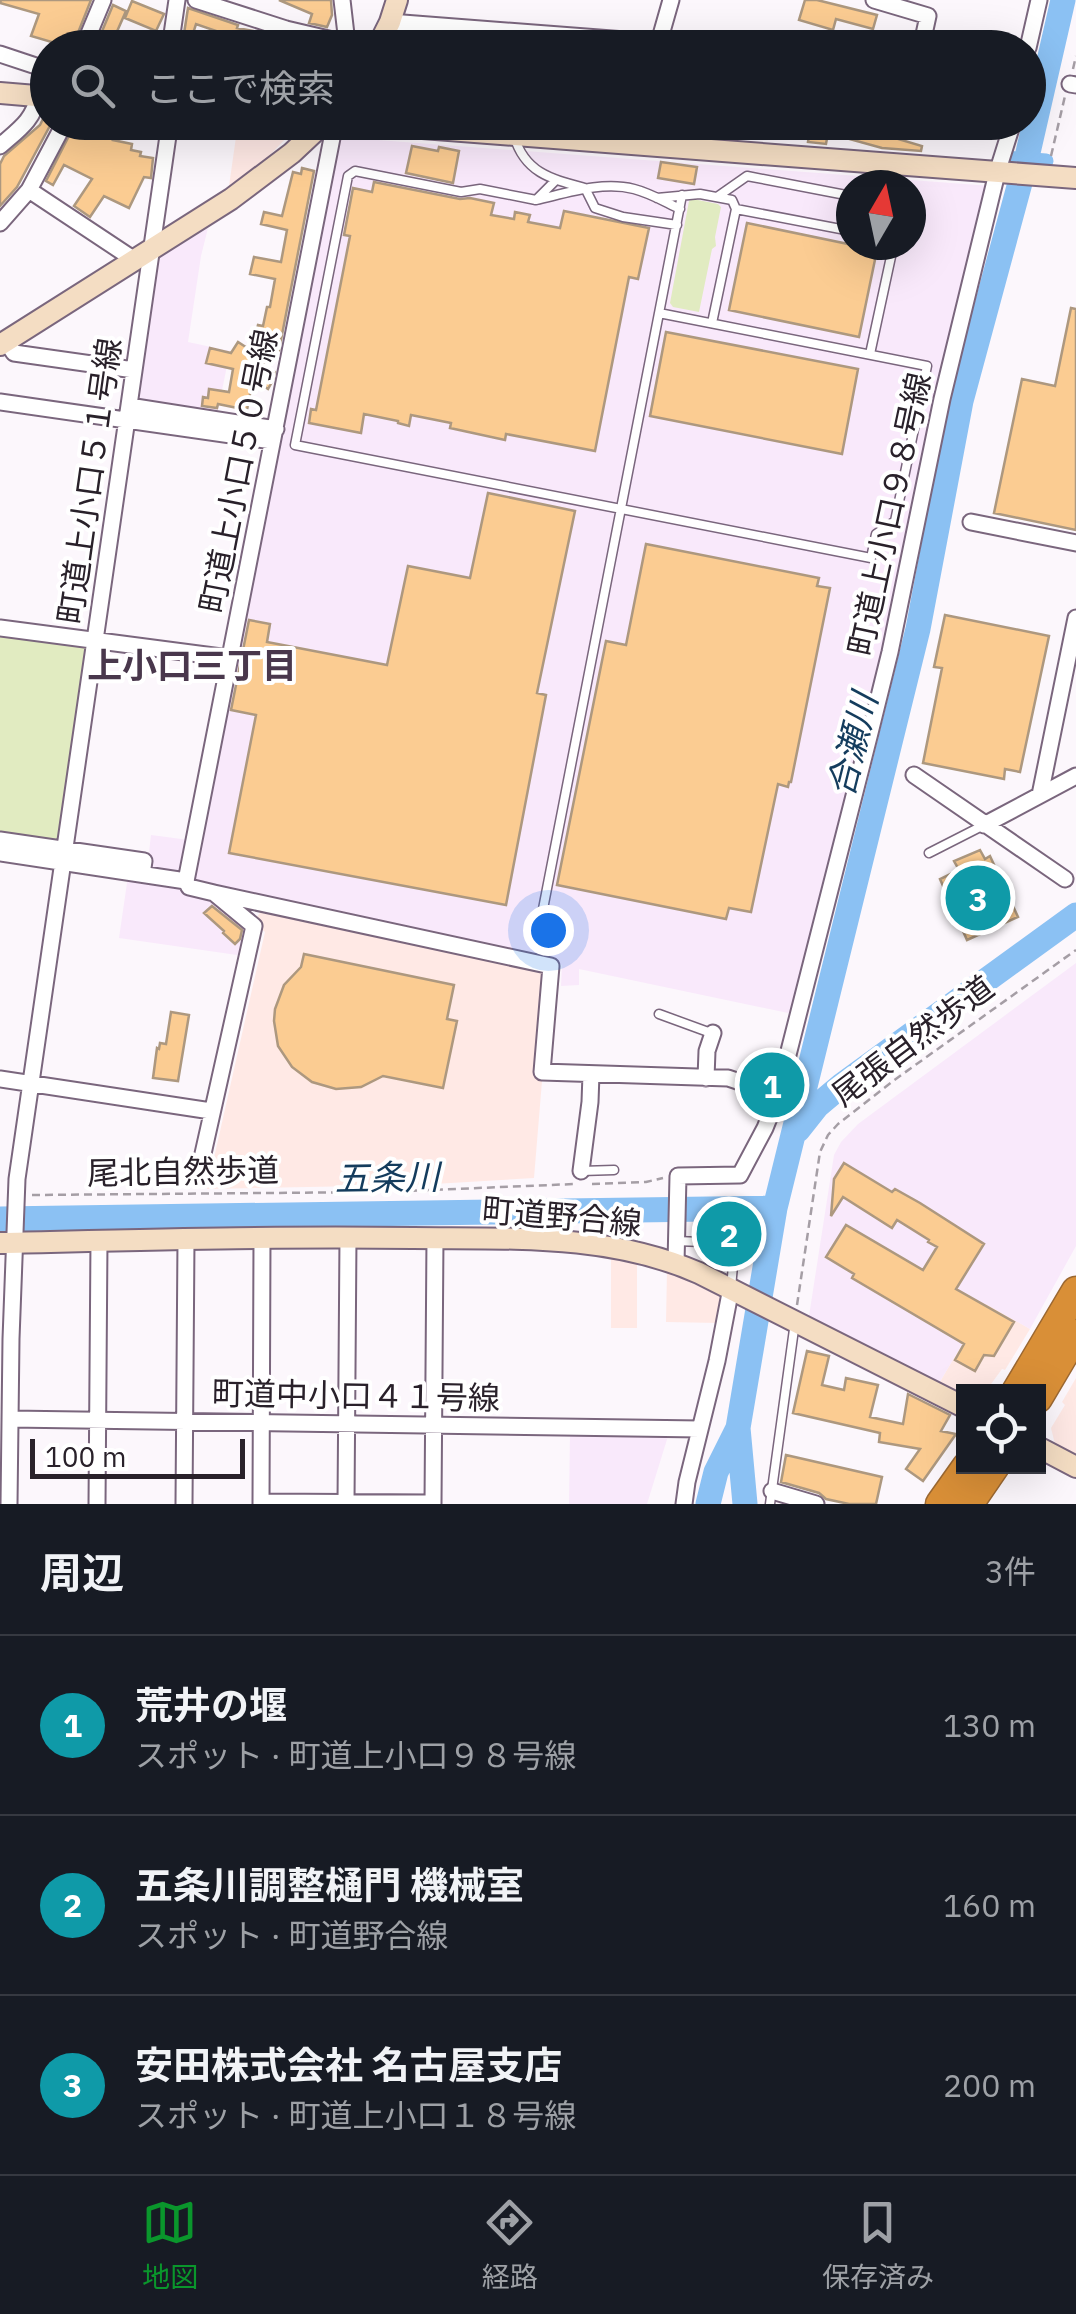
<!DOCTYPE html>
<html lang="ja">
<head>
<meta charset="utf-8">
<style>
	:root { --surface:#171b24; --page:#242831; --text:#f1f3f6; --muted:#9ea1a6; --line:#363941; --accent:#0a962c }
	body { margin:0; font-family:"IBM Plex Sans","Noto Sans JP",sans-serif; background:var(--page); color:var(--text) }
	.controls { position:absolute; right:30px; bottom:30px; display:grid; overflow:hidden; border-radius:0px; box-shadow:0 10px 40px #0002 }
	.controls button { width:90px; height:90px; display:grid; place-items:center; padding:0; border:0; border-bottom:2px solid var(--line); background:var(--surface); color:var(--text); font:50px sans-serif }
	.compass { position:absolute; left:836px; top:170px; width:90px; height:90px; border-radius:50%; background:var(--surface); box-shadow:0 10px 40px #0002; rotate:9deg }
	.scale { position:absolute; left:30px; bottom:25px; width:215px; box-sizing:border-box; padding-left:10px; border:5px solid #29212a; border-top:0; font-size:28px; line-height:35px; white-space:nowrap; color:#29212a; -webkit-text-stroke:8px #fff; paint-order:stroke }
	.you { position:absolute; left:548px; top:930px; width:35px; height:35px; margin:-25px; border:8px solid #fff; border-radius:50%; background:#1a73e8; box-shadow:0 0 0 15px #1a73e833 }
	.badge { display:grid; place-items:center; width:65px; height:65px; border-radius:50%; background:var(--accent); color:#fff; font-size:32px; font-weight:700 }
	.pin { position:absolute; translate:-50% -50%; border:5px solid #fff; box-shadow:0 2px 10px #0006 }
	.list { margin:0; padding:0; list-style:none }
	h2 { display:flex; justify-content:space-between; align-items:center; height:130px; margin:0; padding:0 40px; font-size:42px }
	h2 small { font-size:32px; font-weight:400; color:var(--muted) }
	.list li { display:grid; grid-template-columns:65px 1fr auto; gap:30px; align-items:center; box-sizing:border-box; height:180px; padding:0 40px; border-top:2px solid var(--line) }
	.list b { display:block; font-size:38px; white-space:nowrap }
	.list p { margin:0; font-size:32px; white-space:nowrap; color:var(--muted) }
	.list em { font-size:32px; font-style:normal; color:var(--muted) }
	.icon { flex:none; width:55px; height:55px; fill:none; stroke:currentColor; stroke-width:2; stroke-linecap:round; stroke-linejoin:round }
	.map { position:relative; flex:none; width:1076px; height:1504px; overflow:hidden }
	.search { position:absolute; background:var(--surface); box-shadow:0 10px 40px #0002; left:30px; right:30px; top:30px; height:110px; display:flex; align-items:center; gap:25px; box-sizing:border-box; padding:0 35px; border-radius:55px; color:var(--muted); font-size:38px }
	.sheet { height:670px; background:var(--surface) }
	nav { display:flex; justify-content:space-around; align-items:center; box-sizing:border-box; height:140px; border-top:2px solid var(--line); background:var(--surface); font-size:28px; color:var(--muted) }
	nav a { display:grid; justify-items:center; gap:5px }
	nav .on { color:var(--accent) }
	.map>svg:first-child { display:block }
	.commercial { fill:#ffe9e5 }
	.industrial { fill:#f9e9fb; fill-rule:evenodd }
	.green { fill:#e1ebc1 }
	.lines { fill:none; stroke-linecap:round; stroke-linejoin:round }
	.canal { stroke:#8bc1f3; stroke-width:15 }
	.river { stroke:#8bc1f3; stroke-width:25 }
	.building { fill:#fbcc92; stroke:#ad987f; stroke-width:2.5 }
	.lane-casing { stroke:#7a667d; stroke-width:11 }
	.street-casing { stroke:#7a667d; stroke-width:19 }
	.secondary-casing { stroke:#7a667d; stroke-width:24 }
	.highway-casing { stroke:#9b6832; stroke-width:31 }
	.path { stroke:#a59ea5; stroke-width:2.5; stroke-dasharray:8 5; stroke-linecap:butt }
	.lane { stroke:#fff; stroke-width:8 }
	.street { stroke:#fff; stroke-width:15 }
	.secondary { stroke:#f4ddc3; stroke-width:20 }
	.highway { stroke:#d98f37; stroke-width:28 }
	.labels { text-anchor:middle; stroke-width:8; stroke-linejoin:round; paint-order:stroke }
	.street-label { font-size:32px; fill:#29212a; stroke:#fff }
	.neighbourhood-label { font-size:35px; font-weight:bold; fill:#49374c; stroke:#fff }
	.water-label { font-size:35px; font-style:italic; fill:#143c5d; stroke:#fff }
</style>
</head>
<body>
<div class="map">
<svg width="1076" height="1504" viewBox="0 0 1076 1504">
	<rect width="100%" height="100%" fill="#fcf7fc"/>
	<path class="commercial" d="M238 123 288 127 290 134 269 156 229 186Z
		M265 906 549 967 539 1080 542 1081 534 1178 417 1185 207 1189 265 932 253 922Z
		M611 1258 637 1263V1328H611Z
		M667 1271 719 1296V1323L666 1322Z
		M986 1303 1030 1329 1005 1370 1002 1369 986 1391 964 1392 963 1398 938 1385Z
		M1076 1378V1458L1056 1448 1051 1428 1065 1405 1062 1402Z"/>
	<path class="industrial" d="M338 137 991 186 906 558 793 1014 579 969V985L561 986 562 965 192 884ZM851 185H911V245H851Z
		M208 228 201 256 188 342 230 351 217 415 141 404 138 400 158 259Z
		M151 835 189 840 182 876 147 869Z
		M128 876 174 882 185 891 216 899 250 929 244 956 119 938Z
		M1076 963V1246L1030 1329 986 1304 938 1385 809 1316 834 1155 841 1142 858 1124Z
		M570 1432 669 1433 647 1504H569Z"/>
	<path class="green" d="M693 199 718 204 721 207 715 237 716 246 712 249 699 312 673 307 670 303 689 201Z
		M0 634 84 646 88 650 59 845 0 836Z"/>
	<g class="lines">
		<path class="canal" d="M1006 158 1046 161"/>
		<path class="river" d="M798 1130 817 1106 842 1085 1076 915
			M0 1219 775 1208
			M738 1428 745 1504
			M708 1504 716 1472 738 1428 775 1208 918 629 961 401 1027 157 1063 0"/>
	</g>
	<path class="building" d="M1 0H91L72 48 31 36 39 14 0 3Z
		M279 0H331L332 15 327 27 309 23 312 14Z
		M805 0H817L877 15 873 29 836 19 833 30 799 20Z
		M132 1 164 14 156 31 125 18Z
		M113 5 126 11 115 36 111 34 108 48H95Z
		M188 8 238 25 237 28 258 32 281 39 279 48H221L225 34 196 24 190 43 183 40Z
		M44 117 48 119V122H52L17 187 0 206V164L4 156 40 125Z
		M76 122H93L116 134 113 140 132 144 131 150 141 152 140 156 153 158 151 178 144 177 129 208 104 196 90 217 74 206 92 179 64 165 53 185 46 181Z
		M801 122H838L873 132 872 136 895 138 922 146 921 151 882 148 828 133 826 144 808 142 810 129 801 126Z
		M412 146 438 151 439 147 459 151 453 183 406 173Z
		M661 162 697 167 694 184 658 178Z
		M302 168 314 171 279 350 273 349 263 365 275 372 273 380 268 389 262 385 260 388 252 384 247 410 218 404 217 408 202 406 203 397 208 398 209 389 229 392 233 369 206 363 210 348 231 353 238 342 252 351 258 325 263 326 267 307H270L275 279 250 274 254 257 281 262 287 230 261 224 264 212 282 216 293 172 301 174Z
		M374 182 460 199 470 198 494 203 491 215 514 219 515 212 530 215 528 222 560 228 564 211 649 228 638 279 629 277 595 451 506 434 505 440 450 428 451 423 411 415 409 426 398 423V421L364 414 361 433 309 423 311 409 316 410 350 236 344 235 353 188 372 192Z
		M747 223 877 250 859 337 729 310Z
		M1071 308 1076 309V530L994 513 1022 379 1055 386Z
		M666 332 858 369 842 454 650 416Z
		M488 493 575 511 537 693 546 695 506 905 229 853 256 715 231 710 249 620 270 624 267 642 387 665 408 566 470 578Z
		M646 544 819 578 817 586 830 588 791 782H789L788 787 778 784 751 912 729 908 726 919 557 885 606 641 626 645Z
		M945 615 1049 636 1020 772 1005 769 1004 779 923 763 942 668 934 667Z
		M980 850 985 859 990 856 1018 917 967 940 940 879 959 870 954 861Z
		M212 906 242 930 240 939 235 944 223 933 224 931 204 913Z
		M304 954 454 985 447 1019 457 1021 443 1088 383 1076 361 1087 336 1089 312 1082 292 1067 278 1046 274 1021 275 1009 284 985 301 967Z
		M171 1012 189 1015 178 1081 153 1078 157 1048 159 1049 160 1043 166 1044Z
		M844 1163 892 1192 895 1189 920 1203 984 1244 956 1289 1014 1322 994 1356 984 1355 975 1371 955 1360 964 1344 852 1278 854 1274 826 1257 846 1225 923 1270 937 1247 928 1242 929 1240 897 1220 892 1228 843 1197 831 1216 834 1179Z
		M807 1351 829 1356 822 1385 844 1390 846 1378 878 1385 870 1417 903 1424 908 1394 950 1415 941 1431 956 1434 923 1481 906 1469 920 1449 879 1442 880 1433 793 1413Z
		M786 1455 882 1477 876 1504H849L826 1499 819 1493 781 1482Z"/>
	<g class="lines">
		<g class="lane-casing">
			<path id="lane" d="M514 136C525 173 551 179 585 188L595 208 623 217 677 225
				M556 180 536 200 480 189 461 192 355 171 348 176 295 445 871 558 876 534 895 521 927 366 659 313
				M717 197 747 176 851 196
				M657 198 700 194 732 200 736 209 712 323
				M536 200C567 193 602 181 634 189 650 193 665 202 680 209
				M736 209 851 231
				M870 354 892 252
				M929 853 984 825
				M543 909 682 195
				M659 1014 711 1033
				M581 1171 614 1170
				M674 1241 735 1243 731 1288
				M770 1504 795 1322"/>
		</g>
		<g class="street-casing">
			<path id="street" d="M196 0 286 29 367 48
				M342 0 347 43
				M874 0 928 16 921 48
				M390 22 730 48
				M659 42 671 0
				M83 48 103 0
				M170 48 177 0
				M1028 48 1039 0
				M0 54 48 70
				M1070 84 1076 85
				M0 146C18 130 34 120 38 96
				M29 190 133 259
				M0 223 29 190 65 122
				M6 341 14 353 134 370
				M0 402 272 441
				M129 406 276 429
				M971 522 1076 543
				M0 628 229 658
				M914 775 1065 879
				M1040 795 1076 618
				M984 825 1076 776
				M0 840 144 861 142 874
				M0 853 186 881 332 138 326 122
				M186 881 189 887 214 893 254 926 198 1176
				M214 893 551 966 542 1072 728 1078 761 1089 777 1098
				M706 1078 707 1051 713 1033
				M0 1079 211 1111
				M581 1171 590 1102 591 1074
				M676 1263 678 1176 740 1175 765 1128 777 1098 870 733 890 652 942 399 997 173 1013 122
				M10 1419 700 1429
				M772 1491 816 1504
				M261 1502 433 1503
				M346 1503 348 1237
				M9 1504 11 1339 17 1179 170 122
				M97 1504 99 1241
				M184 1504 186 1240
				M261 1504 262 1239
				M433 1504 435 1238
				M684 1504 687 1482 717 1361 731 1288"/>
		</g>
		<g class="secondary-casing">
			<path id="secondary" d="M377 48 390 22 397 0
				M0 93 48 97
				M344 122 1076 178
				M0 345 231 199 292 153 325 122
				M0 1243C138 1240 275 1236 413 1238 509 1239 609 1233 699 1273L964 1407
				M1038 1447 1076 1467"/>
		</g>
		<g class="highway-casing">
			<path id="highway" d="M1016 1392 1076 1291
				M1038 1398 1076 1334
				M940 1504 967 1466
				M969 1504 995 1466"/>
		</g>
		<path class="path" d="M1073 69 1076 56
			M1051 156 1065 96
			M592 1184 646 1182 663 1178
			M32 1195 383 1192 574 1184
			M797 1305 820 1152 828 1135 838 1124 893 1081 1076 950"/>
		<use href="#lane" class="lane"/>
		<use href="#street" class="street"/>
		<use href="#secondary" class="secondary"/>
		<use href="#highway" class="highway"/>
	</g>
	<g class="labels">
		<g class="street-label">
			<text transform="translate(239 471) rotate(-79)" y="11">町道上小口５０号線</text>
			<text transform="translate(90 481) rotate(-82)" y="11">町道上小口５１号線</text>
			<text transform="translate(890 514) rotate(-78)" y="11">町道上小口９８号線</text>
			<text transform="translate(913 1041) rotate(-37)" y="11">尾張自然歩道</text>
			<text transform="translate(183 1172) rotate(-1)" y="11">尾北自然歩道</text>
			<text transform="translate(562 1217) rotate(5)" y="11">町道野合線</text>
			<text transform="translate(356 1396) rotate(1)" y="11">町道中小口４１号線</text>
		</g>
		<g class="neighbourhood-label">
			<text x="192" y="678">上小口三丁目</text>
		</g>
		<g class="water-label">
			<text transform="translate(853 745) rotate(-76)" y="12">合瀬川</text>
			<text transform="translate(387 1178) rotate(-1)" y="12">五条川</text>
		</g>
	</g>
</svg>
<div class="controls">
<button><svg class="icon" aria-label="locate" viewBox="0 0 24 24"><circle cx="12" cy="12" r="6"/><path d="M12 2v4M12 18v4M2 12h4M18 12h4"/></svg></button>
</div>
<svg class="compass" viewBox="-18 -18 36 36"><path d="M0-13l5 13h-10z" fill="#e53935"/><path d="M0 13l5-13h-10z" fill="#9ea1a6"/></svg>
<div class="scale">100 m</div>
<div class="you"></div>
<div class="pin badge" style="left:772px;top:1085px;background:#0f9aa8">1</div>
<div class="pin badge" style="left:729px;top:1234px;background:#0f9aa8">2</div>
<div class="pin badge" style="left:978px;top:898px;background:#0f9aa8">3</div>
<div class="search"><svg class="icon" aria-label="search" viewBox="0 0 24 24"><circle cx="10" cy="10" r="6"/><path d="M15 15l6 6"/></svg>ここで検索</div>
</div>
<section class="sheet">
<h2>周辺<small>3件</small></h2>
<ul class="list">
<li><span class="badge" style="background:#0f9aa8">1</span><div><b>荒井の堰</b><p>スポット · 町道上小口９８号線</p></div><em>130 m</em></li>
<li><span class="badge" style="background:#0f9aa8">2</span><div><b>五条川調整樋門 機械室</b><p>スポット · 町道野合線</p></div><em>160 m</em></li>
<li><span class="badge" style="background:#0f9aa8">3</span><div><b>安田株式会社 名古屋支店</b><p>スポット · 町道上小口１８号線</p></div><em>200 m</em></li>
</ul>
</section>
<nav>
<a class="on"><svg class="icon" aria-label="map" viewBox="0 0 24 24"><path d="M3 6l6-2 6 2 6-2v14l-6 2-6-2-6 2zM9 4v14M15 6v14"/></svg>地図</a>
<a><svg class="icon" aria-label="directions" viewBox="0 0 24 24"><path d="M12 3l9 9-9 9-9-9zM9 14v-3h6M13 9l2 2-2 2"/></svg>経路</a>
<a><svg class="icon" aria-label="saved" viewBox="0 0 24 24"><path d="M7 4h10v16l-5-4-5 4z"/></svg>保存済み</a>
</nav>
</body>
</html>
